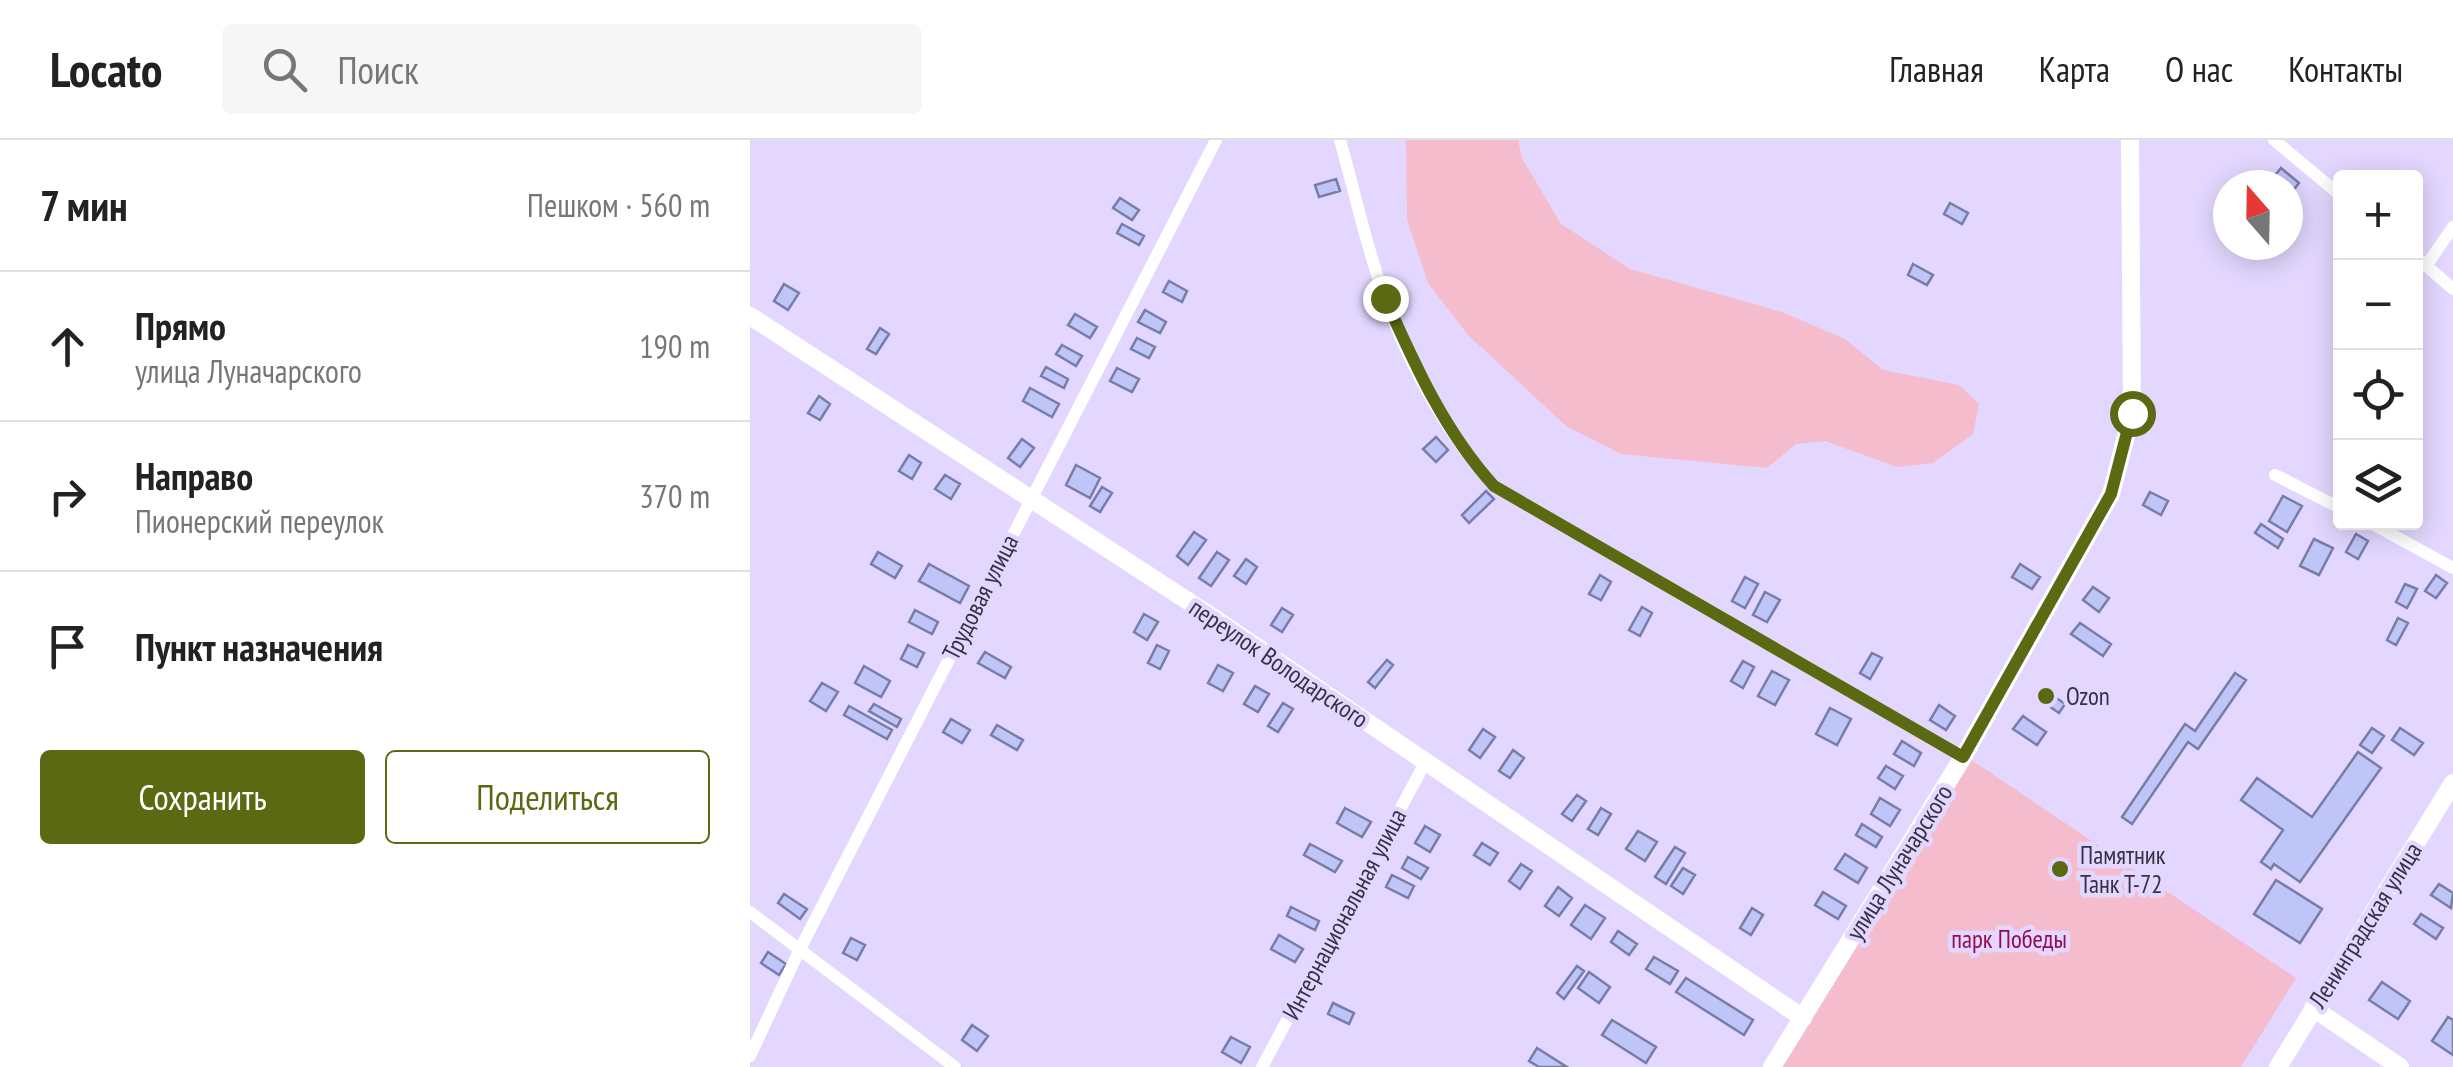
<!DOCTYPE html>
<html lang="ru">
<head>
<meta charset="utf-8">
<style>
	:root { --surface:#fff; --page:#f6f6f6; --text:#222; --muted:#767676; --line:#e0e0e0; --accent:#5b6912 }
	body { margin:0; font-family:"PT Sans Narrow",sans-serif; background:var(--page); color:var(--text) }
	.controls { position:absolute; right:30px; top:30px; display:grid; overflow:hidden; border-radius:10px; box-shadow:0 5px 25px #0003 }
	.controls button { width:90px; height:90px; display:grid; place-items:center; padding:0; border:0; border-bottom:2px solid var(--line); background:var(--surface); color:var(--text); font:50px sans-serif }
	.compass { position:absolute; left:1463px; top:30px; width:90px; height:90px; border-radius:50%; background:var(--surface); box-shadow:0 5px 25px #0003; rotate:340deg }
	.stop { position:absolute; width:30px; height:30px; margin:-22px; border:8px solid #5b6912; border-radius:50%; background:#fff }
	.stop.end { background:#5b6912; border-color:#fff; box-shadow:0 2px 10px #0008 }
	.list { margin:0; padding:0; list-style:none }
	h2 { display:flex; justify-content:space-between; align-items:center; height:130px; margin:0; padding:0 40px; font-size:42px }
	h2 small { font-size:32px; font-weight:400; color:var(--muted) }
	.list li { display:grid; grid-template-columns:65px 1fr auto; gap:30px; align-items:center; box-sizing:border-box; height:150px; padding:0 40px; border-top:2px solid var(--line) }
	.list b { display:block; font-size:38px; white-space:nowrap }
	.list p { margin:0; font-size:32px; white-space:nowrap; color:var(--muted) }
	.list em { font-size:32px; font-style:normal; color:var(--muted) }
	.actions { display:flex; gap:20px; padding:30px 40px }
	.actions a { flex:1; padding:22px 0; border:2px solid var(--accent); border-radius:10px; text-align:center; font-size:35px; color:var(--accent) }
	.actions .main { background:var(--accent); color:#fff }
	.icon { flex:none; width:55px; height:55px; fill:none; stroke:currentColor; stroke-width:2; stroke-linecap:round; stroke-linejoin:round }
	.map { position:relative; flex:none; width:1703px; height:927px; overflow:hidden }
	header { display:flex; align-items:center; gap:60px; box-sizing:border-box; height:140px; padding:0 50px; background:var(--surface); border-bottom:2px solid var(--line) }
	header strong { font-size:48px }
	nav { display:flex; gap:55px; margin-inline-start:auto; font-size:35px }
	.search { width:700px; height:90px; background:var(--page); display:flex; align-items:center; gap:25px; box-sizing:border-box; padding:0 35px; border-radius:10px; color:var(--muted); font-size:38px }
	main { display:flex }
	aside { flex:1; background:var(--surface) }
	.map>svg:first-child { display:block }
	.green { fill:#f5bccd }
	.building { fill:#bfc6f7; stroke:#777daa; stroke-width:2.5 }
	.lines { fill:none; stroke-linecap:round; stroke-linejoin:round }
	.minor { stroke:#fff; stroke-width:12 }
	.tertiary { stroke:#fff; stroke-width:18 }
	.route { stroke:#5b6912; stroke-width:12 }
	.poi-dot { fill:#5b6912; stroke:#e3d7ff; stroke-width:4 }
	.labels { text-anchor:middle; stroke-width:9; stroke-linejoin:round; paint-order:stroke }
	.street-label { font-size:25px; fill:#373144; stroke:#e3d7ff }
	.poi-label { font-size:25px; fill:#373144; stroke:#e3d7ff; text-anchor:start }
	.park-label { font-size:25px; fill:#950c51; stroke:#e3d7ff }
</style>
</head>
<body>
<header>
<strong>Locato</strong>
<div class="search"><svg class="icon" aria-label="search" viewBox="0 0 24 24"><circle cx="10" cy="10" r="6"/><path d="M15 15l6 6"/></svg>Поиск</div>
<nav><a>Главная</a><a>Карта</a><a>О нас</a><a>Контакты</a></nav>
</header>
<main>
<aside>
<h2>7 мин<small>Пешком · 560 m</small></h2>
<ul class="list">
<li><svg class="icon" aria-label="ahead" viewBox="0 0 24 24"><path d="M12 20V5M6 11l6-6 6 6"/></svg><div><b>Прямо</b><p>улица Луначарского</p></div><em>190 m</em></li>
<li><svg class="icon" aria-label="right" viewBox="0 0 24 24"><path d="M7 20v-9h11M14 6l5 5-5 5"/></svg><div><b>Направо</b><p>Пионерский переулок</p></div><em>370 m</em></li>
<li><svg class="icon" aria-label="arrive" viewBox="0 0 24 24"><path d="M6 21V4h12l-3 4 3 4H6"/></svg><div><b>Пункт назначения</b></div></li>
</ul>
<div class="actions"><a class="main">Сохранить</a><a>Поделиться</a></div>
</aside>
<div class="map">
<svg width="1703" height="927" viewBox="0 0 1703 927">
	<rect width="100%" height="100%" fill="#e3d7ff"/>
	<path class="green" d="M656 0H768L772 18 811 84 880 129 1032 172 1095 199 1133 230 1209 245 1229 264 1223 294 1183 323 1147 327 1075 301 1046 304 1017 328 871 314 816 286 718 195 678 143 657 80Z
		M1220 619 1546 838 1491 927H1032Z"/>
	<path class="building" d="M1531 28 1549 43 1538 57V45H1517Z
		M586 39 590 51 569 57 565 45Z
		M370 58 389 70 382 80 363 68Z
		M1200 63 1218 73 1212 84 1194 74Z
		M372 84 394 96 389 105 367 93Z
		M1163 124 1183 135 1177 145 1158 135Z
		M419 141 437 151 432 162 413 152Z
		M34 144 49 153 38 170 24 161Z
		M395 170 416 182 410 193 388 182Z
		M325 174 347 187 340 198 318 185Z
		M130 188 139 194 126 214 117 209Z
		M387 198 405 207 399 218 381 209Z
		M312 205 332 216 326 226 306 214Z
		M296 227 318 239 314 248 291 236Z
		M367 228 389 239 382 252 360 241Z
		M280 248 309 264 302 277 273 261Z
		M69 256 80 264 70 280 58 273Z
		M686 297 698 310 686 322 673 309Z
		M272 299 284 308 270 327 258 318Z
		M159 315 171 323 162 339 149 331Z
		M326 325 350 338 340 358 316 345Z
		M195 335 210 344 201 359 185 349Z
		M352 347 362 353 350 372 340 366Z
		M736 351 744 359 719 383 712 375Z
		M1400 352 1418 361 1411 375 1393 365Z
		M1533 356 1552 366 1537 392 1519 381Z
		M1511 384 1533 399 1528 408 1505 393Z
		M444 392 456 400 438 425 427 416Z
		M1606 394 1618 401 1608 419 1596 412Z
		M1564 399 1583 408 1569 435 1550 426Z
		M128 412 152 426 145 438 121 424Z
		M467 412 479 420 461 446 449 438Z
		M496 419 507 427 496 444 484 436Z
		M179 424 219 446 210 463 169 441Z
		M1270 424 1290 437 1282 449 1262 437Z
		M850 435 861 442 851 460 839 454Z
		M1686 435 1697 443 1686 458 1675 451Z
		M995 437 1008 444 995 468 982 461Z
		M1655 444 1667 449 1657 468 1646 462Z
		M1343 447 1359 458 1349 472 1333 460Z
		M1015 452 1030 460 1017 482 1003 475Z
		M892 467 902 473 890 496 879 490Z
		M532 468 543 475 532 492 521 485Z
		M165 470 188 482 182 494 159 482Z
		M394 474 408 482 397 500 384 492Z
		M1648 478 1658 483 1646 505 1637 500Z
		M1330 483 1361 504 1353 516 1321 494Z
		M158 505 174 513 167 527 151 519Z
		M407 505 419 511 410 529 398 523Z
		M235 512 261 527 255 538 228 523Z
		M1122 513 1132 518 1120 539 1110 533Z
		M637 520 643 525 625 548 618 542Z
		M993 521 1004 527 993 548 981 541Z
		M468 525 483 533 473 551 458 543Z
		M114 526 140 541 131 557 105 543Z
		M1022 531 1039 540 1025 565 1008 556Z
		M1485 533 1496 540 1448 609 1438 602 1382 684 1372 677 1435 584 1445 591Z
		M72 543 88 552 76 571 60 561Z
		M505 546 519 554 508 572 494 564Z
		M1295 550 1315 564 1309 573 1289 559Z
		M533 563 543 569 528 592 518 586Z
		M124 564 151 579 147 587 119 571Z
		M1189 565 1205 576 1196 590 1180 580Z
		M99 566 142 590 137 599 94 575Z
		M1080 568 1101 579 1087 605 1066 594Z
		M1273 576 1296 592 1287 605 1263 589Z
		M201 579 220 590 212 603 193 592Z
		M247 585 273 600 267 610 241 595Z
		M1622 588 1634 596 1622 613 1610 605Z
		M1650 588 1673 603 1664 615 1642 600Z
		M733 589 745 597 730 618 719 610Z
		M1152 601 1171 613 1164 626 1144 614Z
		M763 610 774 618 760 638 749 631Z
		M1608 612 1631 628 1550 742 1524 724 1521 729 1511 722 1533 690 1491 660 1507 638 1562 677Z
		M1136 626 1153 636 1145 649 1128 638Z
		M827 655 836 661 822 681 812 674Z
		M1130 658 1150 670 1140 686 1121 674Z
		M595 668 621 682 612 697 587 683Z
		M851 668 861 674 848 695 838 689Z
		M1112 684 1132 697 1126 707 1106 695Z
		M675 686 690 695 680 712 665 703Z
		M888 691 907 702 895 721 876 709Z
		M732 703 748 713 740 725 724 715Z
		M560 704 592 721 585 732 554 715Z
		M925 707 935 713 916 744 905 737Z
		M1095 714 1117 728 1108 743 1085 729Z
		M658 717 678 728 671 739 652 728Z
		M771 724 782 731 770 749 759 741Z
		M933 728 945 735 933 754 921 746Z
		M642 735 664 746 658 758 636 747Z
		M1526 740 1572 769 1550 803 1504 774Z
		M1689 744 1703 753 1701 768 1681 755Z
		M808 747 822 758 809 776 795 766Z
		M1073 752 1096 766 1088 779 1065 765Z
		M34 754 57 769 50 779 28 763Z
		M835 765 855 778 841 799 821 785Z
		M541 767 569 781 565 790 537 776Z
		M1002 768 1013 775 1001 795 990 788Z
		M1671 774 1693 788 1686 799 1664 784Z
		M868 791 887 804 879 815 861 802Z
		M529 795 553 809 545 822 521 809Z
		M101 798 115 805 107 820 93 813Z
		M18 812 36 824 29 835 11 823Z
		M904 817 928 831 920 844 896 829Z
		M827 826 834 831 814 859 807 853Z
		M839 832 860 847 849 863 828 848Z
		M936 838 1003 880 994 895 926 852Z
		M1632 842 1660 861 1648 879 1619 860Z
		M583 863 604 873 599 884 578 874Z
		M1698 877 1703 880V915L1682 901Z
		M862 880 906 907 896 923 852 895Z
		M222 885 238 896 227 911 212 900Z
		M481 897 500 907 491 923 472 912Z
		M787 908 817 927H789L779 921Z"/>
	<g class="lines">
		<path class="minor" d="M590 0C605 52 616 107 635 158 659 225 696 293 744 346L1213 617
			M1524 0 1590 55
			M1666 117 1703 149
			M1676 126 1703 87
			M1525 335 1590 368
			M1619 382 1703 428
			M0 772 205 927
			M0 916 49 811 466 0
			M512 927 676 621"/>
		<path class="tertiary" d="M0 176 464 478 1053 878
			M1563 868 1650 927
			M1022 927 1213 617 1361 354 1382 273 1380 0
			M1528 927 1703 643"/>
	</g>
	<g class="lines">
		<path class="route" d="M635 158C665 225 694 291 744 346L1213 617 1361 354 1382 273"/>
	</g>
	<g class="poi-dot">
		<circle cx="1296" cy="556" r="10"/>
		<circle cx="1310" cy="729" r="10"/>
	</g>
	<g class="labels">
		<g class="street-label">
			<text transform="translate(230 457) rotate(-63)" y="9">Трудовая улица</text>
			<text transform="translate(529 523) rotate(34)" y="9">переулок Володарского</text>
			<text transform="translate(1149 722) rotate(-58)" y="9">улица Луначарского</text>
			<text transform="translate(594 774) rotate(-62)" y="9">Интернациональная улица</text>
			<text transform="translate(1615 785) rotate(-58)" y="9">Ленинградская улица</text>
		</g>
		<g class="poi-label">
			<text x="1316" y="565">Ozon</text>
			<text x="1330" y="724">Памятник<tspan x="1330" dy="29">Танк Т-72</tspan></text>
		</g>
		<g class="park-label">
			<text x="1259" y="808">парк Победы</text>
		</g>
	</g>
</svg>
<div class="controls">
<button>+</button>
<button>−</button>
<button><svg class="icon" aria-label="locate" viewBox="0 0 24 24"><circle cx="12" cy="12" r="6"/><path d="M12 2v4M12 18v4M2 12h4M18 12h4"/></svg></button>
<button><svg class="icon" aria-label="layers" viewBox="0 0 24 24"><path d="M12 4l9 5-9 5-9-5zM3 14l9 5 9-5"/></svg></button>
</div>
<svg class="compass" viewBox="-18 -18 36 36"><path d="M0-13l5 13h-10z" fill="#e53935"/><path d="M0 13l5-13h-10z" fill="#767676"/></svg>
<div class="stop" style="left:1382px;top:273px"></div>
<div class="stop end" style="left:635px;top:158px"></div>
</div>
</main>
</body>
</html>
